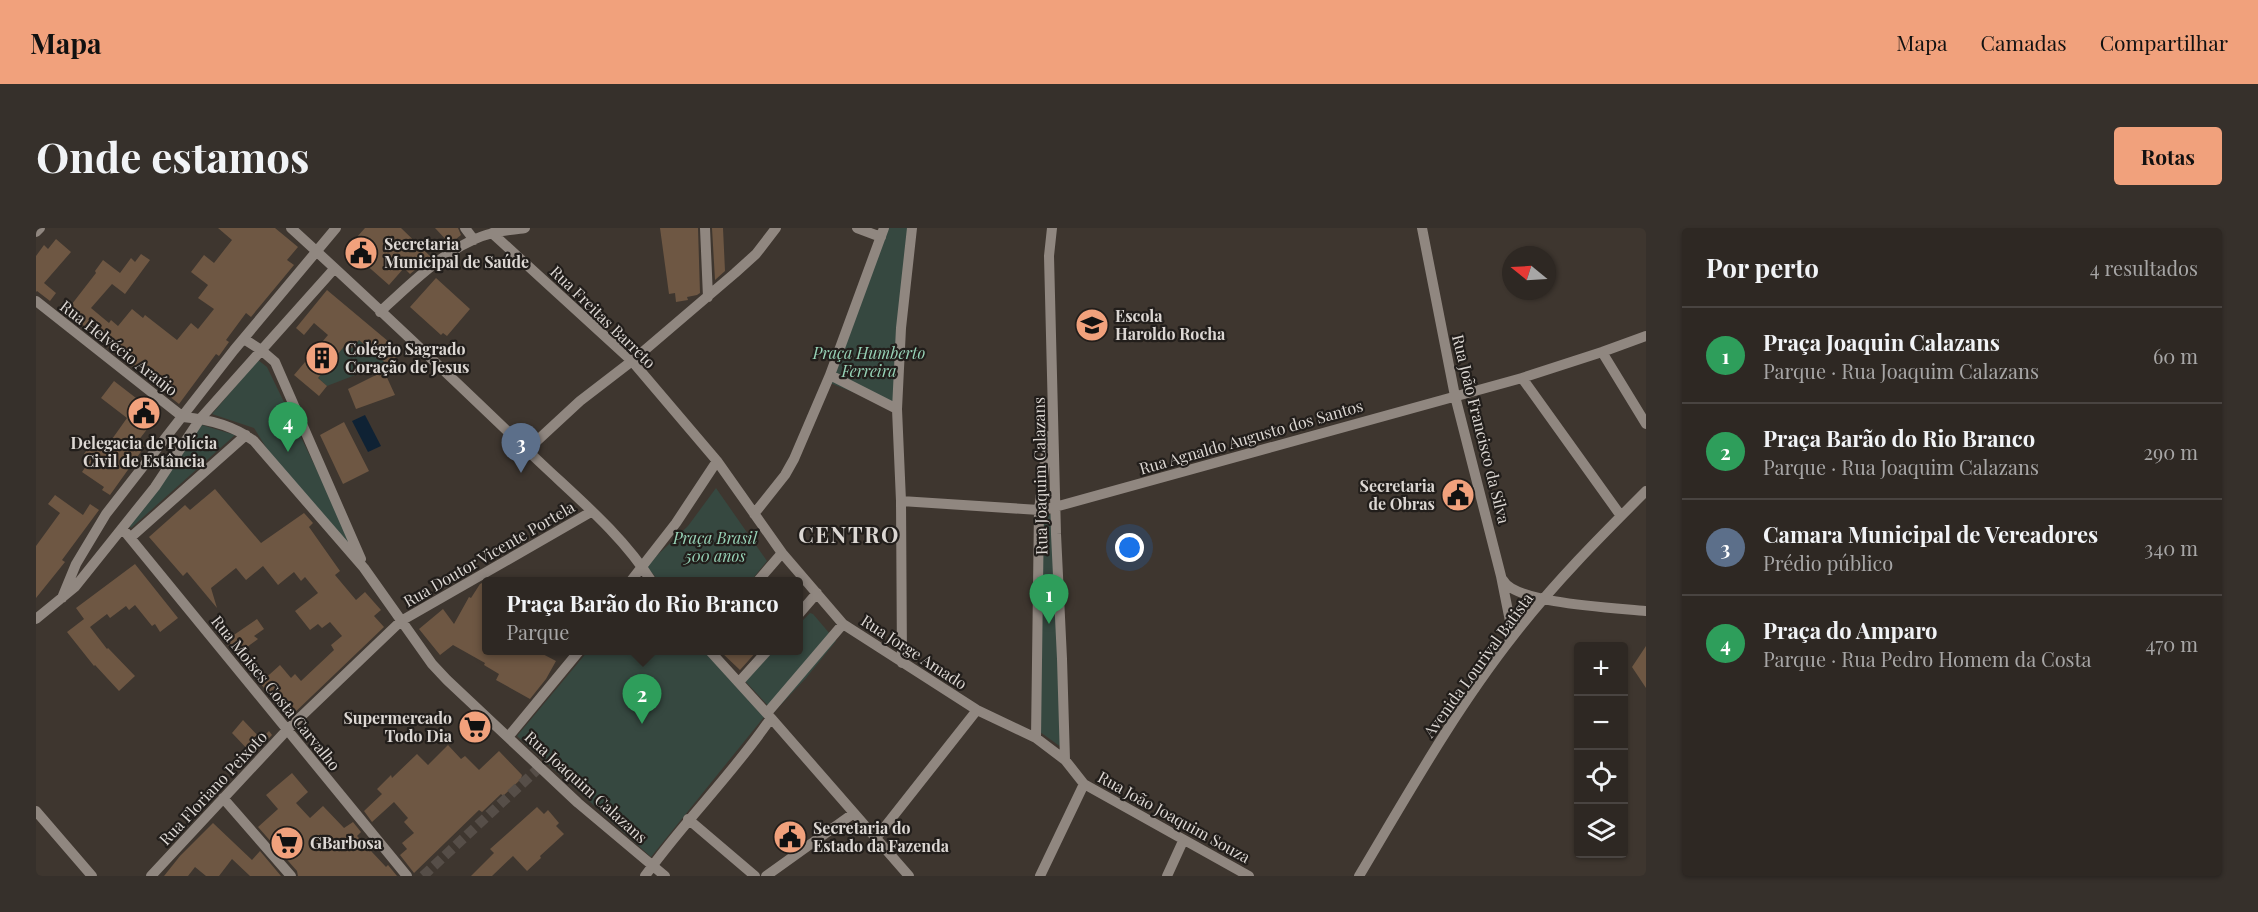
<!DOCTYPE html>
<html lang="pt">
<head>
<meta charset="utf-8">
<style>
	:root { --surface:#2e2823; --page:#36302b; --text:#f1f3f6; --muted:#a7a6a6; --line:#494441; --accent:#f1a17c }
	body { margin:0; font-family:"Playfair Display",serif; background:var(--page); color:var(--text) }
	.controls { position:absolute; right:18px; bottom:18px; display:grid; overflow:hidden; border-radius:6px; box-shadow:0 2px 4px #0004 }
	.controls button { width:54px; height:54px; display:grid; place-items:center; padding:0; border:0; border-bottom:2px solid var(--line); background:var(--surface); color:var(--text); font:30px sans-serif }
	.compass { position:absolute; left:1466px; top:18px; width:54px; height:54px; border-radius:50%; background:var(--surface); box-shadow:0 2px 4px #0004; rotate:288deg }
	.you { position:absolute; left:1094px; top:320px; width:21px; height:21px; margin:-15px; border:4px solid #fff; border-radius:50%; background:#1a73e8; box-shadow:0 0 0 9px #1a73e833 }
	.badge { display:grid; place-items:center; width:39px; height:39px; border-radius:50%; background:var(--accent); color:#fff; font-size:20px; font-weight:700 }
	.pin { position:absolute; translate:-50% -50px; filter:drop-shadow(0 2px 3px #0008) }
	.pin::after { content:''; position:absolute; top:32px; width:21px; height:18px; background:inherit; clip-path:polygon(0 0,100% 0,50% 100%) }
	.popup { position:absolute; left:446px; top:349px; width:321px; height:78px; box-sizing:border-box; display:grid; place-content:center; border-radius:6px; background:var(--surface); filter:drop-shadow(0 2px 4px #0005); font-size:20px; white-space:nowrap; color:var(--muted) }
	.popup b { font-size:22px; color:var(--text) }
	.popup::after { content:''; position:absolute; left:50%; top:100%; margin-left:-12px; border:12px solid transparent; border-top-color:var(--surface) }
	.list { margin:0; padding:0; list-style:none }
	h2 { display:flex; justify-content:space-between; align-items:center; height:78px; margin:0; padding:0 24px; font-size:26px }
	h2 small { font-size:20px; font-weight:400; color:var(--muted) }
	.list li { display:grid; grid-template-columns:39px 1fr auto; gap:18px; align-items:center; box-sizing:border-box; height:96px; padding:0 24px; border-top:2px solid var(--line) }
	.list b { display:block; font-size:22px; white-space:nowrap }
	.list p { margin:0; font-size:20px; white-space:nowrap; color:var(--muted) }
	.list em { font-size:20px; font-style:normal; color:var(--muted) }
	.icon { flex:none; width:33px; height:33px; fill:none; stroke:currentColor; stroke-width:2; stroke-linecap:round; stroke-linejoin:round }
	.map { position:relative; flex:none; width:1610px; height:648px; overflow:hidden; border-radius:6px }
	header { display:flex; align-items:center; gap:36px; box-sizing:border-box; height:84px; padding:0 30px; background:var(--accent); color:#111 }
	header strong { font-size:28px }
	nav { display:flex; gap:33px; margin-inline-start:auto; font-size:21px }
	.intro { display:flex; align-items:center; justify-content:space-between; box-sizing:border-box; height:144px; padding:0 36px }
	h1 { margin:0; font-size:42px }
	.button { padding:15px 27px; border-radius:6px; background:var(--accent); color:#111; font-size:21px; font-weight:700 }
	main { display:flex; gap:36px; padding:0 36px }
	aside { flex:1; background:var(--surface); border-radius:6px; box-shadow:0 2px 4px #0004 }
	.map>svg:first-child { display:block }
	.green { fill:#364840 }
	.water { fill:#0f2234 }
	.building { fill:#6e5743 }
	.lines { fill:none; stroke-linecap:round; stroke-linejoin:round }
	.minor-tunnel { stroke:#564e48; stroke-width:10; stroke-dasharray:10 5; stroke-linecap:butt }
	.minor { stroke:#908780; stroke-width:10 }
	.labels { text-anchor:middle; stroke-width:4.5; stroke-linejoin:round; paint-order:stroke }
	.poi-label { font-size:16px; font-weight:bold; fill:#dcd7d3; stroke:#221e1b; text-anchor:start }
	.street-label { font-size:16px; fill:#dcd7d3; stroke:#221e1b }
	.park-label { font-size:16px; font-style:italic; fill:#97d3b7; stroke:#221e1b }
	.district-label { font-size:22px; font-weight:bold; letter-spacing:1.5px; fill:#dcd7d3; stroke:#221e1b }
</style>
</head>
<body>
<header>
<strong>Mapa</strong>
<nav><a>Mapa</a><a>Camadas</a><a>Compartilhar</a></nav>
</header>
<div class="intro"><h1>Onde estamos</h1><a class="button">Rotas</a></div>
<main>
<div class="map">
<svg width="1610" height="648" viewBox="0 0 1610 648">
	<rect width="100%" height="100%" fill="#3e362f"/>
	<path class="green" d="M850 0H877L862 182 789 153Z
		M323 112 350 135 291 158 282 150 311 115 316 120Z
		M222 132 231 139 324 331 248 248 218 200 176 186Z
		M166 197 199 207 95 300 93 297Z
		M680 260 731 333 714 354 623 353 610 338 652 298Z
		M1016 286 1025 519 1004 504 1007 288Z
		M774 385 777 386 800 413 770 450 738 484 709 453 737 423 762 422V397Z
		M552 423H668L728 489 615 629 481 508Z"/>
	<path class="water" d="M329 187 345 218 332 224 316 193Z"/>
	<path class="building" d="M182 0H239L262 19 251 32 258 37 215 89 210 85 190 112 193 114 183 128 180 126 143 176 29 85 60 45 59 43 67 32 84 45 95 30 99 34 105 26 114 32 89 66 76 56 55 80 73 95 75 92 82 98 96 81 107 90 109 87 141 112 155 95 162 101 178 81 162 70 172 57 155 44 168 27 178 35 196 12Z
		M329 0H365L395 29 374 46 368 40 353 57 311 20Z
		M399 0H422L425 7 414 16Z
		M624 0H662L664 65 661 67 651 69 652 72 640 74 639 65 633 66Z
		M676 0H687L689 43 679 52Z
		M20 11 35 24 8 55 20 65 14 73 1 63 0 64V28L8 17 12 21Z
		M400 50 434 81 411 108 407 105 405 107 374 79Z
		M291 62 365 124 353 138 323 112 316 120 311 115 282 150 291 158 283 168 258 147 292 107 278 95 268 107 260 100Z
		M348 143 359 167 320 181 312 161Z
		M78 153 122 187 102 213 109 218 74 267 66 262 68 259 46 244 55 231 48 226 57 213 69 221 91 190 65 170Z
		M308 194 333 243 307 256 284 207Z
		M179 261 225 315 268 285 277 295 273 299 304 343 299 347 320 372 329 364 345 382 338 388 348 399 253 490 224 455 244 437 255 450 259 446 265 453 298 422 295 417 306 408 294 394 286 400 282 396 274 402 259 383 282 365 269 349 265 353 258 344 242 357 227 338 210 352 200 340 175 360 181 380 151 344 147 348 113 309 149 277 154 282Z
		M19 267 47 287 54 276 63 282 26 332 29 334 0 370V318L24 285 12 276Z
		M99 336 142 390 124 404 119 396 116 398 99 377 93 382 90 378 74 390 71 386 54 399 71 421 72 420 99 448 83 463 59 437 58 438 31 404 48 391 40 380Z
		M450 353V423H501L520 433 510 451 494 471 460 452 463 446 448 437 449 435 417 417 404 427 383 401 407 381 418 396 433 369 435 370 444 356Z
		M221 391 228 401 218 408 222 411 200 427 189 413Z
		M1610 418V460L1596 439Z
		M684 423H721L704 442Z
		M207 492 225 511 233 503 236 507 217 527 196 505Z
		M412 517 425 531 429 528 443 542 463 523 486 547 485 551 467 568 465 566 446 584 443 582 378 645 364 627 371 621 366 615 378 605 368 594 372 590 358 574 336 594 328 583 346 566 341 561 355 547 356 550 381 526 392 537Z
		M256 545 272 564 260 575 274 590 287 578 308 600 317 594 325 604 321 608 350 639 352 637 361 648H262L261 643 222 599 242 581 230 567Z
		M501 579 508 586 512 582 523 595 520 598 528 606 504 628 505 630 491 643 477 628 456 648H435L458 625 454 621Z
		M177 595 216 632 224 623 245 648H214L196 631 183 648H170L159 639 152 648H128L144 628Z"/>
	<g class="lines">
		<path class="minor-tunnel" d="M387 648 504 539"/>
		<path class="minor" d="M255 0C335 73 413 147 491 222 534 264 584 303 616 354
			M429 0 438 12
			M669 0 672 69
			M821 0 845 9
			M848 0 794 147 861 181 865 100 876 0
			M1016 0 1013 28 1020 306 1026 431 1029 532
			M1386 0 1419 168 1465 348 1477 408
			M0 4 4 0
			M456 5 596 133 681 233 746 325 807 396 941 482 1000 510 1029 532 1048 556 1213 648
			M0 73 147 189
			M344 84C375 55 415 15 457 5 467 2 478 2 489 0
			M208 111 225 122 239 134 325 331
			M1566 124 1610 196
			M1486 150 1585 288
			M861 181 865 273 866 435
			M147 189C171 191 198 198 218 213L328 340 396 436 411 452 542 575 629 648
			M491 222 544 173 596 133 699 45 720 26 740 0
			M865 273 1003 282 1019 279 1486 150 1566 124 1610 108
			M718 286 749 247 758 231 794 147
			M86 300 371 648
			M94 310 210 207
			M1467 352C1479 376 1582 380 1610 383
			M594 354 640 295 681 233
			M721 354 746 325
			M26 370 40 336 70 286 198 122 300 0
			M762 387 781 365
			M0 391 39 359 119 259 164 191 298 41
			M703 454 732 422
			M731 485 807 396
			M735 490 873 648
			M472 509 544 422
			M1000 510 1003 282 1012 208
			M187 570 255 648
			M0 583 56 648
			M652 591 719 648
			M840 610 941 482
			M115 648 251 502 365 393 555 284
			M609 648C648 593 697 546 735 490L673 422
			M730 648 818 585
			M1004 648 1048 556
			M1131 648 1147 613
			M1323 648C1372 566 1419 482 1478 407 1518 355 1564 309 1610 263"/>
	</g>
	<defs>
		<g id="civic-disc" transform="scale(1.725)"><circle r="9.5" fill="#f1a17c" stroke="#221e1b"/><path d="M-.6-6.5H3V-4.5H.6V-3L4-1V1h2V6H-6V1h2V-1L-.6-3ZM-1.2 2.5V6h2.4V2.5Z" fill="#111"/></g>
		<g id="school-disc" transform="scale(1.725)"><circle r="9.5" fill="#f1a17c" stroke="#221e1b"/><path d="M0-5L7-2L0 1L-7-2ZM-4 1L0 2.5L4 1V4Q0 6-4 4Z" fill="#111"/></g>
		<g id="building-disc" transform="scale(1.725)"><circle r="9.5" fill="#f1a17c" stroke="#221e1b"/><path d="M-4-6H4V6H1V3H-1V6H-4ZM-2.5-4.3h1.7v1.8h-1.7ZM.8-4.3h1.7v1.8H.8ZM-2.5-1h1.7V.8h-1.7ZM.8-1h1.7V.8H.8Z" fill="#111"/></g>
		<g id="supermarket-disc" transform="scale(1.725)"><circle r="9.5" fill="#f1a17c" stroke="#221e1b"/><path d="M-6-5.5h2.5l.6 2H6L4.5 2H-2.5L-4.4-4H-6ZM-1.5 3.2a1.3 1.3 0 1 0 .1 0ZM3 3.2a1.3 1.3 0 1 0 .1 0Z" fill="#111"/></g>
	</defs>
	<g fill-rule="evenodd">
		<use href="#civic-disc" x="325" y="25"/>
		<use href="#school-disc" x="1056" y="97"/>
		<use href="#building-disc" x="286" y="130"/>
		<use href="#civic-disc" x="108" y="185"/>
		<use href="#civic-disc" x="1422" y="267"/>
		<use href="#supermarket-disc" x="439" y="499"/>
		<use href="#civic-disc" x="754" y="609"/>
		<use href="#supermarket-disc" x="251" y="615"/>
	</g>
	<g class="labels">
		<g class="poi-label">
			<text x="348" y="22">Secretaria<tspan x="348" dy="18">Municipal de Saúde</tspan></text>
			<text x="1079" y="94">Escola<tspan x="1079" dy="18">Haroldo Rocha</tspan></text>
			<text x="309" y="127">Colégio Sagrado<tspan x="309" dy="18">Coração de Jesus</tspan></text>
			<text x="108" y="221" text-anchor="middle">Delegacia de Polícia<tspan x="108" dy="18">Civil de Estância</tspan></text>
			<text x="1399" y="264" text-anchor="end">Secretaria<tspan x="1399" dy="18">de Obras</tspan></text>
			<text x="416" y="496" text-anchor="end">Supermercado<tspan x="416" dy="18">Todo Dia</tspan></text>
			<text x="777" y="606">Secretaria do<tspan x="777" dy="18">Estado da Fazenda</tspan></text>
			<text x="274" y="621">GBarbosa</text>
		</g>
		<g class="street-label">
			<text transform="translate(567 89) rotate(44)" y="6">Rua Freitas Barreto</text>
			<text transform="translate(83 120) rotate(38)" y="6">Rua Helvécio Araújo</text>
			<text transform="translate(1445 201) rotate(76)" y="6">Rua João Francisco da Silva</text>
			<text transform="translate(1215 209) rotate(-16)" y="6">Rua Agnaldo Augusto dos Santos</text>
			<text transform="translate(1004 248) rotate(-91)" y="6">Rua Joaquim Calazans</text>
			<text transform="translate(453 326) rotate(-30)" y="6">Rua Doutor Vicente Portela</text>
			<text transform="translate(878 424) rotate(33)" y="6">Rua Jorge Amado</text>
			<text transform="translate(1442 437) rotate(-54)" y="6">Avenida Lourival Batista</text>
			<text transform="translate(240 465) rotate(51)" y="6">Rua Moises Costa Carvalho</text>
			<text transform="translate(550 559) rotate(42)" y="6">Rua Joaquim Calazans</text>
			<text transform="translate(177 560) rotate(-47)" y="6">Rua Floriano Peixoto</text>
			<text transform="translate(1138 589) rotate(29)" y="6">Rua João Joaquim Souza</text>
		</g>
		<g class="park-label">
			<text x="833" y="131">Praça Humberto<tspan x="833" dy="18">Ferreira</tspan></text>
			<text x="679" y="316">Praça Brasil<tspan x="679" dy="18">500 anos</tspan></text>
		</g>
		<g class="district-label">
			<text x="813" y="315">CENTRO</text>
		</g>
	</g>
</svg>
<div class="controls">
<button>+</button>
<button>−</button>
<button><svg class="icon" aria-label="locate" viewBox="0 0 24 24"><circle cx="12" cy="12" r="6"/><path d="M12 2v4M12 18v4M2 12h4M18 12h4"/></svg></button>
<button><svg class="icon" aria-label="layers" viewBox="0 0 24 24"><path d="M12 4l9 5-9 5-9-5zM3 14l9 5 9-5"/></svg></button>
</div>
<svg class="compass" viewBox="-18 -18 36 36"><path d="M0-13l5 13h-10z" fill="#e53935"/><path d="M0 13l5-13h-10z" fill="#a7a6a6"/></svg>
<div class="you"></div>
<div class="pin badge" style="left:1013px;top:396px;background:#2e9e5b">1</div>
<div class="pin badge" style="left:606px;top:496px;background:#2e9e5b">2</div>
<div class="popup"><b>Praça Barão do Rio Branco</b>Parque</div>
<div class="pin badge" style="left:485px;top:245px;background:#5c6f8a">3</div>
<div class="pin badge" style="left:252px;top:224px;background:#2e9e5b">4</div>
</div>
<aside>
<h2>Por perto<small>4 resultados</small></h2>
<ul class="list">
<li><span class="badge" style="background:#2e9e5b">1</span><div><b>Praça Joaquin Calazans</b><p>Parque · Rua Joaquim Calazans</p></div><em>60 m</em></li>
<li><span class="badge" style="background:#2e9e5b">2</span><div><b>Praça Barão do Rio Branco</b><p>Parque · Rua Joaquim Calazans</p></div><em>290 m</em></li>
<li><span class="badge" style="background:#5c6f8a">3</span><div><b>Camara Municipal de Vereadores</b><p>Prédio público</p></div><em>340 m</em></li>
<li><span class="badge" style="background:#2e9e5b">4</span><div><b>Praça do Amparo</b><p>Parque · Rua Pedro Homem da Costa</p></div><em>470 m</em></li>
</ul>
</aside>
</main>
</body>
</html>
